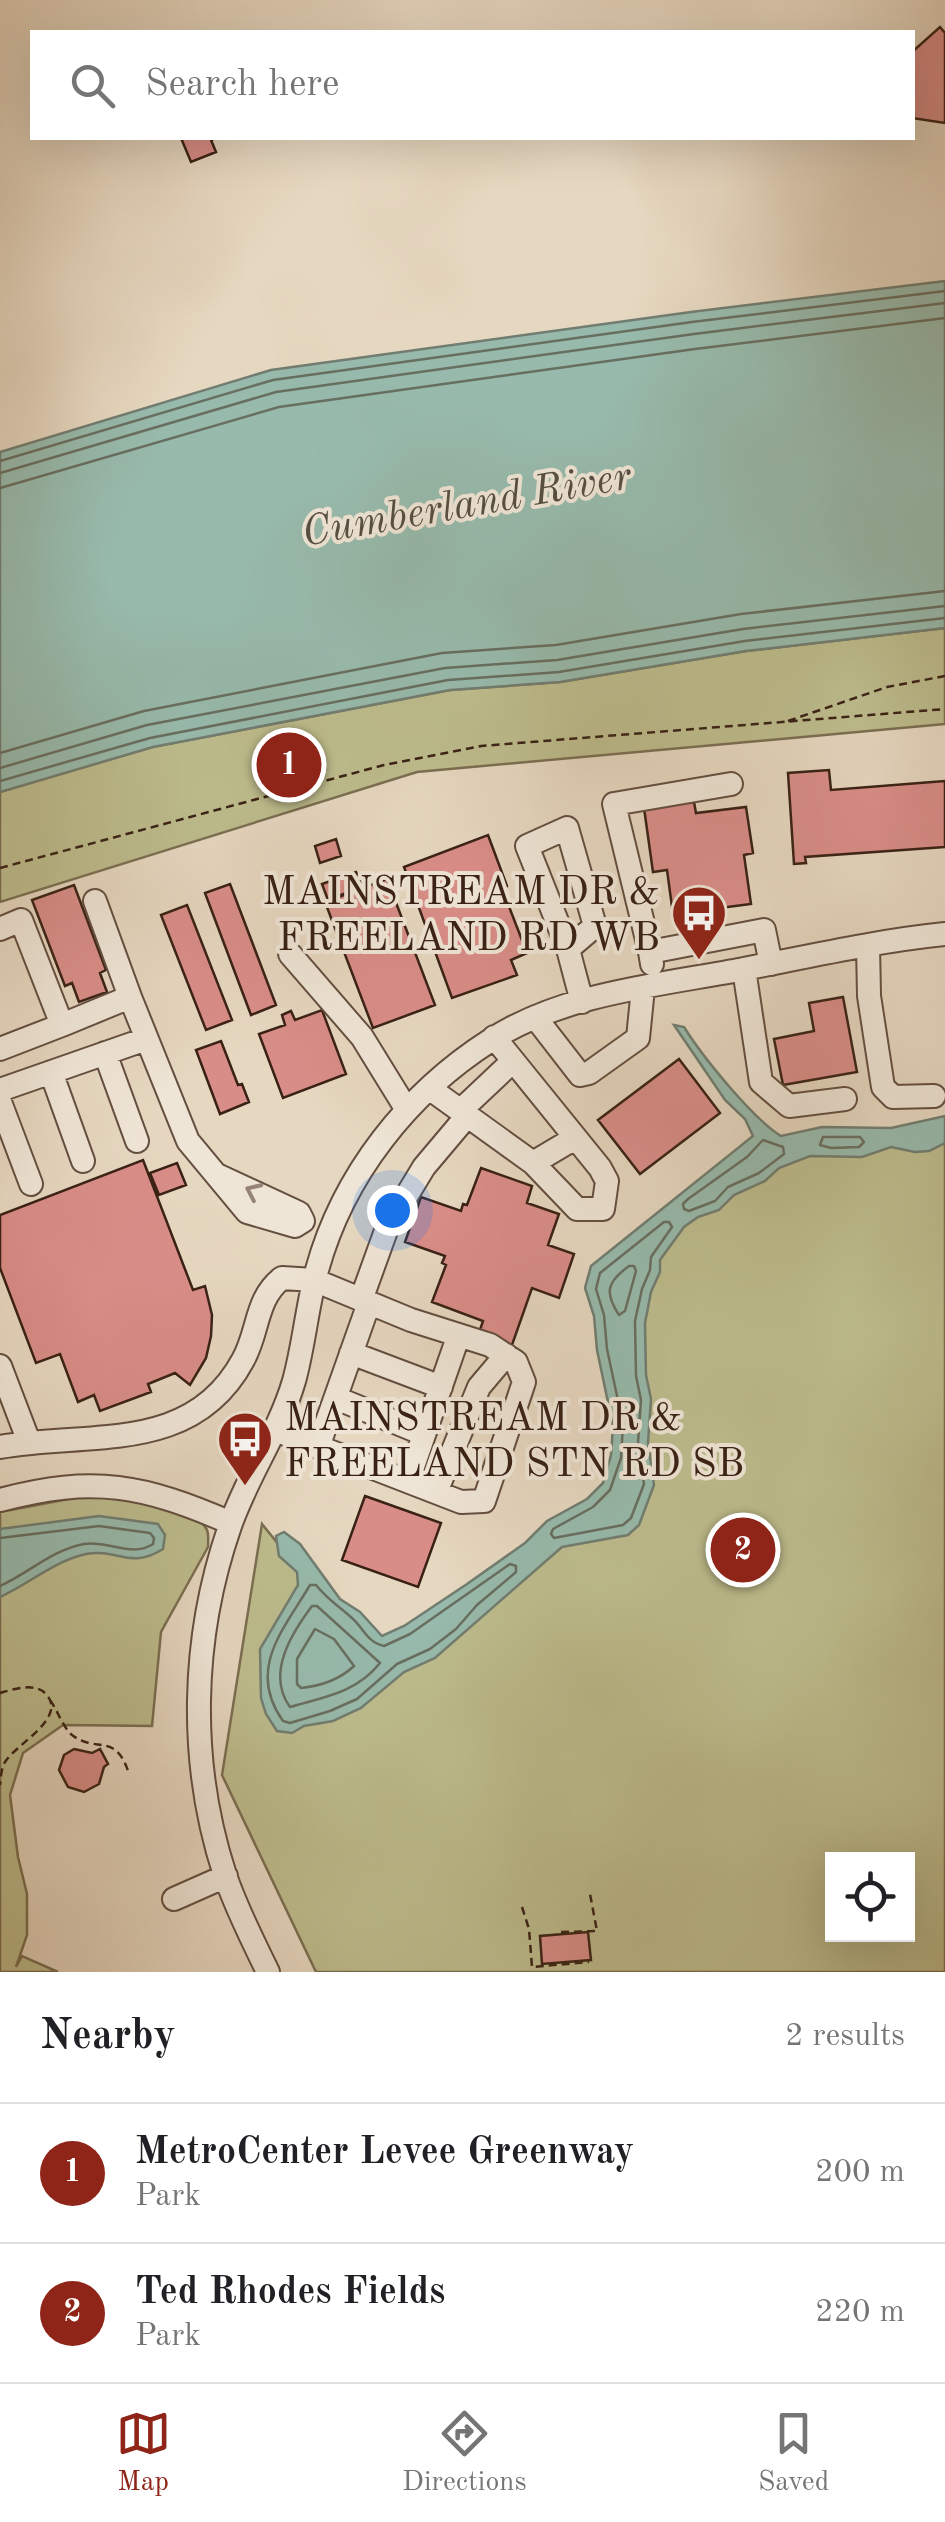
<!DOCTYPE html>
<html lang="en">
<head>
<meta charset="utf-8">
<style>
	:root { --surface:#fff; --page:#f2f2f2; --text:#202124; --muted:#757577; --line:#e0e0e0; --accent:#8f2418 }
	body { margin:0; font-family:"Old Standard TT",serif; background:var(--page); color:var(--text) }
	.controls { position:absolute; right:30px; bottom:30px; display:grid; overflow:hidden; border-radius:0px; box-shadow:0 10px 40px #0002 }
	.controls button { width:90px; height:90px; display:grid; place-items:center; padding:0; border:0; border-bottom:2px solid var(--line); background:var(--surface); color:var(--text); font:50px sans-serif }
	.you { position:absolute; left:392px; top:1210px; width:35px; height:35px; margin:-25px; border:8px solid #fff; border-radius:50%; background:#1a73e8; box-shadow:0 0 0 15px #1a73e833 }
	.badge { display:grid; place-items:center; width:65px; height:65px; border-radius:50%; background:var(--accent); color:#fff; font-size:32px; font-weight:700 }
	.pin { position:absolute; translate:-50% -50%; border:5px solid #fff; box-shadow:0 2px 10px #0006 }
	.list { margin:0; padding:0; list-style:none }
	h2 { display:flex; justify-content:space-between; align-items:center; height:130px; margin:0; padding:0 40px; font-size:42px }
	h2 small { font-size:32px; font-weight:400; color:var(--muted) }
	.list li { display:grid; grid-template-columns:65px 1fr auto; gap:30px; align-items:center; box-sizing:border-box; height:140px; padding:0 40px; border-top:2px solid var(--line) }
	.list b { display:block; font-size:38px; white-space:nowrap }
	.list p { margin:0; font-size:32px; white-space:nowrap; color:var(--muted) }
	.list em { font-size:32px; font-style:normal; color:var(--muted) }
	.icon { flex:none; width:55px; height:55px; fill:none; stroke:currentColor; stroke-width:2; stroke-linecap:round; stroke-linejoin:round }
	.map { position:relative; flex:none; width:945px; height:1972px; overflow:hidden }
	.search { position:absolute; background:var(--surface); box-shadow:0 10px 40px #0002; left:30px; right:30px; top:30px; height:110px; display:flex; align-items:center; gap:25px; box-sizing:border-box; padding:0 35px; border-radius:0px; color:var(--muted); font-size:38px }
	.sheet { height:410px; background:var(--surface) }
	nav { display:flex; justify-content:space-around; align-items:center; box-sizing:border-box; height:140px; border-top:2px solid var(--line); background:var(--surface); font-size:28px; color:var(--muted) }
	nav a { display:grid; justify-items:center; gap:5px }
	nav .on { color:var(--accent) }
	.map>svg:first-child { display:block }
	.green { fill:#bdbc8d; stroke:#7b6e51; stroke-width:2.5; fill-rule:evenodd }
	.water { fill:#97baac; stroke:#717d70; stroke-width:2.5 }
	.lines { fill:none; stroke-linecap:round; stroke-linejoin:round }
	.shore { stroke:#686e60; stroke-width:2.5 }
	.building { fill:#d98d88; stroke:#392115; stroke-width:2.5 }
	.minor-casing { stroke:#644e40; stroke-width:26 }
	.path { stroke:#392115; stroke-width:2.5; stroke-dasharray:8 5; stroke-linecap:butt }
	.minor { stroke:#efe5d6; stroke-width:22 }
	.oneway { stroke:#948376 }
	.labels { text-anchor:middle; stroke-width:8; stroke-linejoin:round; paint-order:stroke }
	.poi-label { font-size:40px; fill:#392115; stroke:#efe5d6; text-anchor:end }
	.water-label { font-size:42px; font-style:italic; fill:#554f42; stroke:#efe5d6 }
</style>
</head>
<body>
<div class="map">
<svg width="945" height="1972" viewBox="0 0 945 1972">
	<rect width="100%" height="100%" fill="#e6d7c0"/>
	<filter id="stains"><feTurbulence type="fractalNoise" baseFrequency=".002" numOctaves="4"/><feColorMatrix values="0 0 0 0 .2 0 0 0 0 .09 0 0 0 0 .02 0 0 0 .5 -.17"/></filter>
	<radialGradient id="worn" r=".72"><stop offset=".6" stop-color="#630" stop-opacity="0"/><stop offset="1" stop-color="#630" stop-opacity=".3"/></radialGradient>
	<path class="green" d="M945 628V724L417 772 0 902V792L152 747 450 690 560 682 746 651Z
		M945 1129V1972H316L222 1775 262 1524 368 1655 612 1500 627 1412 607 1280 747 1160ZM832 1860H908V1934H832Z
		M107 1496C129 1499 197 1508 207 1530 209 1535 208 1541 208 1547L161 1632 152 1726 63 1725 23 1753 10 1795 18 1857 27 1894V1935L16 1967 22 1956 58 1972H0V1512L74 1498Z"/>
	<path class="water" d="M945 281V628L746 651 560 682 450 690 153 747 0 792V452L271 370 691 312Z
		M674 1025 684 1027C702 1056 753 1119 781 1136L822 1127 891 1128 945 1116V1143L929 1151 915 1152 891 1147 862 1157 810 1156 779 1168 765 1181 734 1195 719 1210 698 1217 684 1227 660 1260V1272L651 1292 645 1323 646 1375 651 1399 648 1443 654 1485 639 1525 628 1535 562 1547 435 1658 404 1672 361 1708 333 1721 304 1726 292 1733 277 1731 266 1714 261 1698 260 1649 298 1585 297 1572 279 1556 276 1536 284 1532 300 1544 340 1599 360 1612 382 1636 404 1626 467 1584 525 1543 547 1521 587 1499 603 1483 611 1455 613 1426 597 1350 594 1316 585 1288 591 1266 753 1136 745 1119 725 1100Z
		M99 1516 158 1524 165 1535 163 1549C130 1570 117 1548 86 1554 54 1561 29 1584 0 1597V1529Z"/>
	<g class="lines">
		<path class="shore" d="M0 461 273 380 692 322 945 291
			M0 473 276 392 694 334 945 303
			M0 488 279 407 695 349 945 318
			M0 753 144 711 442 653 556 645 741 614 945 591
			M0 768 147 725 445 668 557 660 743 629 945 606
			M0 781 150 738 448 680 559 672 745 641 945 618
			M823 1137H860L864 1142 859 1147 831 1148 820 1145Z
			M763 1140 783 1147 784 1154 759 1173 728 1187 715 1201 689 1211 684 1209 683 1204 688 1199 747 1157Z
			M664 1222H669L672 1227 651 1257 650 1270 642 1289 635 1321 636 1376 641 1400 638 1443 644 1484 631 1518 623 1525 554 1538 551 1534 553 1529 593 1507 610 1490 621 1458 623 1424 607 1349 604 1315 596 1289 600 1273Z
			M629 1266H634L636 1271 625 1311 619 1315C604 1292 607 1282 629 1266Z
			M0 1538 99 1526 150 1533 154 1538 153 1544C132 1558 108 1540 84 1544 52 1550 29 1573 0 1586
			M510 1564 516 1566V1572L477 1605 456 1629 430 1649 397 1664 357 1699 330 1711 290 1723 283 1721C246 1669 284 1629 310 1585H316C329 1601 339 1606 353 1619 364 1629 367 1642 384 1646L410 1634Z
			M312 1606H317L380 1663C356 1693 324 1697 290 1707 266 1674 291 1634 312 1606Z
			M315 1629 334 1639 354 1666C339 1680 321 1686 301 1688L297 1684V1659Z"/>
	</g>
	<path class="building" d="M940 27 945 33V123L912 118V52Z
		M181 138H216L211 140 216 152 191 162Z
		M829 770 831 790 945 781V847L805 857 806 863 794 864 788 773Z
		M694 802 696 813 746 807 753 853 744 855 751 904 673 914 667 870 653 872 644 808Z
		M488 835 507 886 503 891 527 953 511 960 517 975 452 998 404 867Z
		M336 839 341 856 320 863 315 846Z
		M356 872 362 887 328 900 322 884Z
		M387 879 435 1005 373 1028 325 902Z
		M230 884 276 1005 251 1015 205 893Z
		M74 885 106 970 100 973 107 992 79 1002 72 983 65 986 32 900Z
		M187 905 232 1020 206 1030 161 915Z
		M843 997 857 1072 783 1085 774 1039 814 1031 809 1003Z
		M322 1010 346 1074 283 1098 259 1034 285 1025 282 1015 291 1011 295 1020Z
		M221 1041 238 1085 242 1084 249 1102 220 1114 196 1050Z
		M679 1059 720 1113 640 1174 598 1120Z
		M143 1160 193 1290 205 1286 212 1315 211 1336 206 1358 190 1385 175 1373 148 1384 151 1392 100 1411 94 1395 78 1402 60 1354 36 1363 0 1268V1215Z
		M177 1163 186 1185 159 1195 150 1173Z
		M481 1168 532 1186 527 1203 559 1214 548 1245 574 1254 559 1298 532 1288 512 1345 479 1333 483 1321 432 1302 446 1265 442 1263 445 1256 405 1242 411 1225 407 1224 411 1213 415 1214 421 1197 461 1211 463 1204 467 1205Z
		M365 1496 441 1523 418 1587 342 1560Z
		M74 1749 92 1753 100 1749 108 1764 104 1767 99 1784 84 1792 68 1787 59 1770 64 1755Z
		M588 1932 591 1960 542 1964 540 1936Z"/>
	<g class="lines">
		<g class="minor-casing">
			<path id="minor" d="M95 901 130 997
				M0 929 21 920 62 1025 130 997 188 1141 247 1212 295 1226 303 1221 299 1213 217 1175
				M868 945 869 996 883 1087 893 1097 934 1096
				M568 949 527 846 567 828 595 926 568 949 582 1002
				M650 952 614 804 731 784
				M290 954 362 1037 407 1110
				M652 964 650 952 764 930 771 964
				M744 969 761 1082 789 1106 845 1099
				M535 1017 580 1075 589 1073 638 1038 643 988
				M0 1049 62 1025
				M105 1053 137 1141
				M51 1072 83 1161
				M429 1088 533 1163 577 1209H603L607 1181 600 1168 494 1037
				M0 1090 146 1039
				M0 1102 31 1184
				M460 1111 513 1061
				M533 1163 575 1138
				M361 1300 387 1228 424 1167 467 1116
				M351 1353 441 1387
				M0 1366 29 1442
				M336 1398 424 1434
				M0 1447C90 1431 192 1455 243 1360 259 1332 255 1299 282 1278L314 1280 411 1320 490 1345 516 1362 524 1382 484 1501 461 1502 275 1430
				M318 1447 369 1303
				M408 1481 458 1337
				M436 1492 479 1387 506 1355
				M0 1500C95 1475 143 1485 231 1523
				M174 1899 226 1876
				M268 1972C253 1941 236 1908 225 1875 188 1762 191 1638 230 1526 247 1476 279 1432 294 1381 304 1345 307 1306 317 1270 343 1175 408 1093 491 1040 564 993 660 985 744 969 811 956 877 941 945 934"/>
		</g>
		<path class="path" d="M788 721 887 687 945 676
			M0 868 384 765 481 746 945 709
			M0 1693C14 1689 35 1682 46 1694 68 1718 16 1744 5 1762 1 1769 1 1777 0 1785
			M50 1700C58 1711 62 1726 72 1735 96 1754 116 1731 129 1774
			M522 1907 529 1929 532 1967 589 1962
			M561 1932 597 1931 590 1894"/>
		<use href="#minor" class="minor"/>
	</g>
	<defs><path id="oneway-chevron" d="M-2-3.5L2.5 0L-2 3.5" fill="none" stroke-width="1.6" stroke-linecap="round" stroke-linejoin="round" transform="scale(2.5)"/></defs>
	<use class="oneway" href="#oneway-chevron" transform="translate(253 1191) rotate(-155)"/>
	<defs>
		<g id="bus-pin" transform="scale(2.875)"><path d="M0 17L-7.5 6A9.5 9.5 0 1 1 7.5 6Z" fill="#8f2418" stroke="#efe5d6"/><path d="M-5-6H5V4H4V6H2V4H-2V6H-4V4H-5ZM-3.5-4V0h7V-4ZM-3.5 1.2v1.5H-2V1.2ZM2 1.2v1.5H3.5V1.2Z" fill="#fff"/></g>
	</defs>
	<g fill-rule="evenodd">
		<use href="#bus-pin" x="699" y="913"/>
		<use href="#bus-pin" x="245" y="1439"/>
	</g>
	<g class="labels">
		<g class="poi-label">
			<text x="660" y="904">MAINSTREAM DR &amp;<tspan x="660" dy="46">FREELAND RD WB</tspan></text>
			<text x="284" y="1430" text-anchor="start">MAINSTREAM DR &amp;<tspan x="284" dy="46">FREELAND STN RD SB</tspan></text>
		</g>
		<g class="water-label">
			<text transform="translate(466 502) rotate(-10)" y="15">Cumberland River</text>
		</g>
	</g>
	<rect width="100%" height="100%" filter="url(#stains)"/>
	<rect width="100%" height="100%" fill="url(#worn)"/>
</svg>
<div class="controls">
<button><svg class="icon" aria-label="locate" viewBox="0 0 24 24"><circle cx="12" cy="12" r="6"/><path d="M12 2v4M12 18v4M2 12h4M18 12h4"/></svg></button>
</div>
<div class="you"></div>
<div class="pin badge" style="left:289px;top:765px">1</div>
<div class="pin badge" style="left:743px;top:1550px">2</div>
<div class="search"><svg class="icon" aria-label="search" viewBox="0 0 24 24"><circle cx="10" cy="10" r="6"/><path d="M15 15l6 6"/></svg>Search here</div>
</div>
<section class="sheet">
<h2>Nearby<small>2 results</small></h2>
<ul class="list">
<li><span class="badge">1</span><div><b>MetroCenter Levee Greenway</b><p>Park</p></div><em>200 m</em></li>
<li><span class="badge">2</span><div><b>Ted Rhodes Fields</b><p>Park</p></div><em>220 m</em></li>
</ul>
</section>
<nav>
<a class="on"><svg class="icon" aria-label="map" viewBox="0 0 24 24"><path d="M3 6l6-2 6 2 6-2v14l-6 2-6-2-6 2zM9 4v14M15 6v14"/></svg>Map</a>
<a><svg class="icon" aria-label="directions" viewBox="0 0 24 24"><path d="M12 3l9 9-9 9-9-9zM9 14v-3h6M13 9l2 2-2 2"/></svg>Directions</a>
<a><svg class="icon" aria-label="saved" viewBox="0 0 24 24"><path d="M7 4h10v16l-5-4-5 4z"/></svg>Saved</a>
</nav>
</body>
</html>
